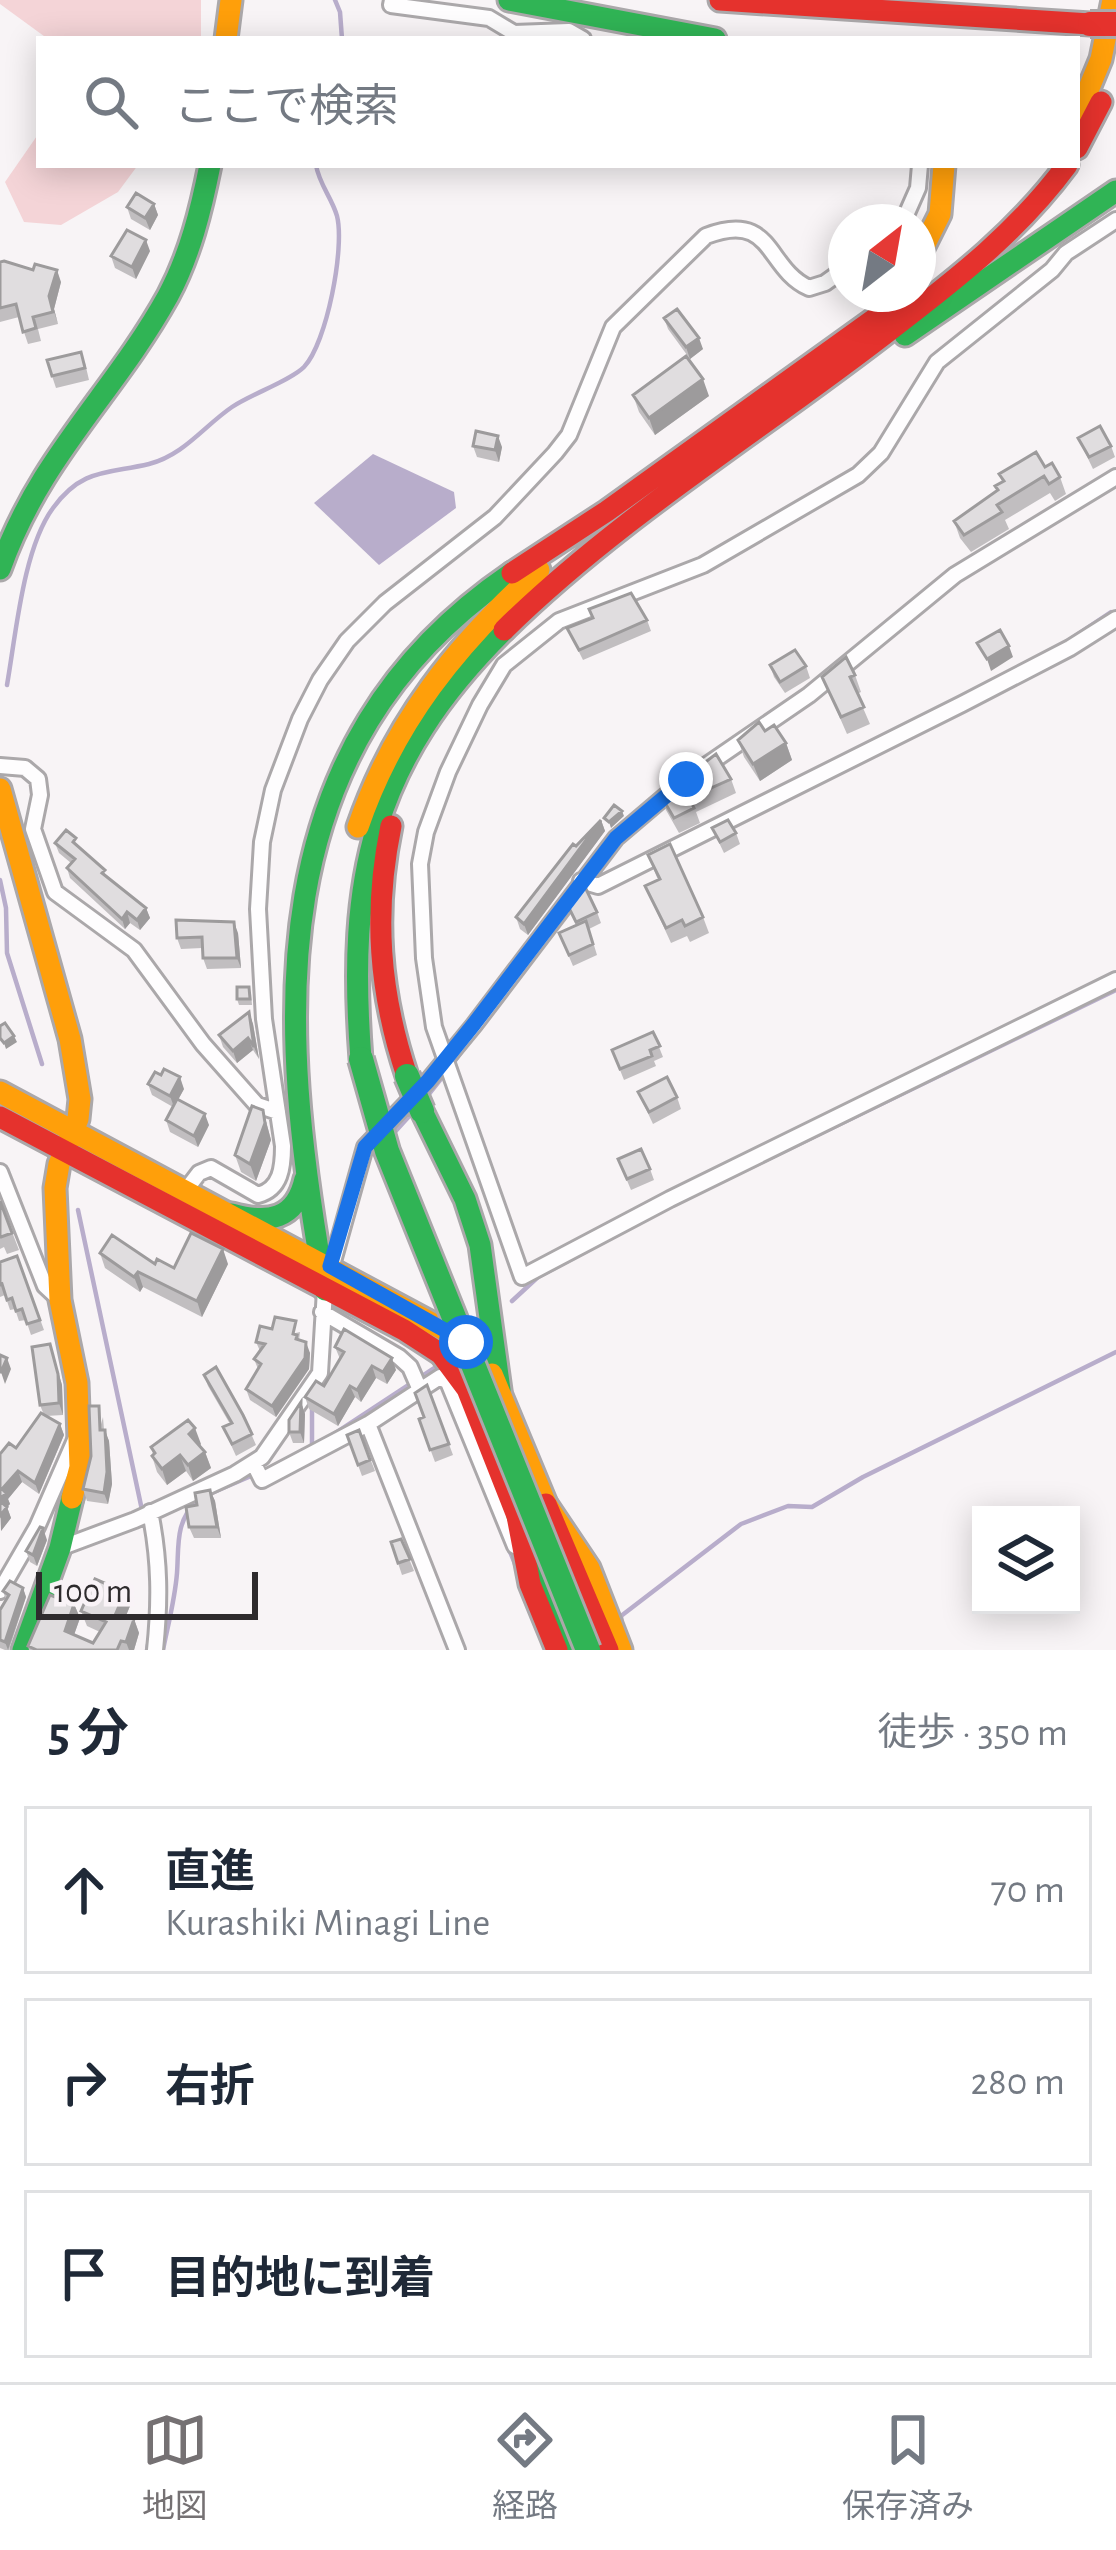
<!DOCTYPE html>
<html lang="ja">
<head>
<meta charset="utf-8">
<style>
	:root { --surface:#fff; --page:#f6f6f7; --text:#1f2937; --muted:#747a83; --line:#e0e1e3; --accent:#757173 }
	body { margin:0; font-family:"Alegreya Sans","Noto Sans JP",sans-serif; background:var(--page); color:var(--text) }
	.controls { position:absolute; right:36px; bottom:36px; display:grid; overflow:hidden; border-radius:0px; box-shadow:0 6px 30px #0003 }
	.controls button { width:108px; height:108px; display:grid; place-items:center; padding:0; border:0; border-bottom:3px solid var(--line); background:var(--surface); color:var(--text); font:60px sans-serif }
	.compass { position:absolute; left:828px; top:204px; width:108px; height:108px; border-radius:50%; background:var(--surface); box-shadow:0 6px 30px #0003; rotate:31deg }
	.scale { position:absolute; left:36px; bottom:30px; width:222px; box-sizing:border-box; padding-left:12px; border:6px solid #2e2b2d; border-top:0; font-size:33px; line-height:42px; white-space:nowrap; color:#2e2b2d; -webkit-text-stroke:9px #f9f3f7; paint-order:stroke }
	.stop { position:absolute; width:36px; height:36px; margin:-27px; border:9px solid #1a73e8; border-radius:50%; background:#fff }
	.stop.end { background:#1a73e8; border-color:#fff; box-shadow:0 3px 12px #0008 }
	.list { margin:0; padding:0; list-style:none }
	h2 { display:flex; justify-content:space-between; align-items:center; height:156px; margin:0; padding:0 48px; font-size:51px }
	h2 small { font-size:39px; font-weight:400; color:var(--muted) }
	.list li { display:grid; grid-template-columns:78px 1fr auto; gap:36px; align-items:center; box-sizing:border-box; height:168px; margin:0 24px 24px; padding:0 24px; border:3px solid var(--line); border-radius:0px }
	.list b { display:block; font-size:45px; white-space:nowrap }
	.list p { margin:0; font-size:39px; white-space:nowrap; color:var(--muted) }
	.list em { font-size:39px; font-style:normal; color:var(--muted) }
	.icon { flex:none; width:66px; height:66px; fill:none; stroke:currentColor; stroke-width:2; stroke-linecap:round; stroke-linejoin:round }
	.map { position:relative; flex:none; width:1116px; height:1650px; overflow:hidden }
	.search { position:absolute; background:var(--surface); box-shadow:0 6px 30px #0003; left:36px; right:36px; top:36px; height:132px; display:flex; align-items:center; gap:30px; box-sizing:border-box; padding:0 42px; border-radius:0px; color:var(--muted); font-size:45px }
	.sheet { height:732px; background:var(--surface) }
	nav { display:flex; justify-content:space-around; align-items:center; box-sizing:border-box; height:168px; border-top:3px solid var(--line); background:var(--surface); font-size:33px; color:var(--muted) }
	nav a { display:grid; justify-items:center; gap:6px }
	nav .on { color:var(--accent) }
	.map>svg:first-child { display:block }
	.green { fill:#f4d4d7 }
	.water { fill:#b8adcb }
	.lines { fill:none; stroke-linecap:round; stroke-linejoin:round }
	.stream { stroke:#b8adcb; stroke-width:4.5 }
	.street-casing { stroke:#aba8aa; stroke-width:20 }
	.fast-casing { stroke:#aba8aa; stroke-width:27 }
	.slow-casing { stroke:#aba8aa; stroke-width:27 }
	.jam-casing { stroke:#aba8aa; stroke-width:27 }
	.street { stroke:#fefdfe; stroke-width:14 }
	.fast { stroke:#30b455; stroke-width:21 }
	.slow { stroke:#ff9f0a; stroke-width:21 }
	.jam { stroke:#e5322d; stroke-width:21 }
	.fast-bridge-casing { stroke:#aba8aa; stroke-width:30; stroke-linecap:butt }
	.jam-bridge-casing { stroke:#aba8aa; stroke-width:30; stroke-linecap:butt }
	.fast-bridge { stroke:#30b455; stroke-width:24 }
	.jam-bridge { stroke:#e5322d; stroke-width:24 }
	.wall { fill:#c1bec0 }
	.shaded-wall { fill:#9d9b9c }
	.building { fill:#e0dddf; stroke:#9d9b9c; stroke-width:3 }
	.route { stroke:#1a73e8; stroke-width:15 }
</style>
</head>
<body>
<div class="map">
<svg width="1116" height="1650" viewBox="0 0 1116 1650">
	<rect width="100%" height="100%" fill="#f8f4f6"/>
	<path class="green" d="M0 0H201V39H48L0 4Z
		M39 133V165H138L118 192 61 225 24 222 5 182Z"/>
	<path class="water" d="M373 454 454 492 456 508 379 565 314 503Z"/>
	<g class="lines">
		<path class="stream" d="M335 0 340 12 342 39
			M7 685C16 634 23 549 53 508 82 468 107 474 149 464 184 455 204 426 232 407 251 394 290 381 304 367 327 343 345 247 337 216 332 198 319 184 316 165
			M884 736 1057 648 1111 612 1116 614
			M0 880 6 908 7 953 42 1064
			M451 1066 473 1036
			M425 1099 444 1075
			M393 1134 413 1112
			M727 1179 1116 990
			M78 1210 142 1510
			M512 1301 538 1277 652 1216
			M319 1388 327 1378 329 1330
			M331 1436 436 1367
			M312 1448V1409
			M481 1480 517 1569
			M207 1495 279 1464
			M622 1626 621 1616 741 1524 788 1506 812 1507 863 1477 1116 1352
			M147 1650 150 1634
			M163 1650C168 1625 175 1599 177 1573 179 1545 175 1522 197 1501"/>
		<g class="street-casing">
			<path id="street" d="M392 0 391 5 489 18 514 33 569 31 583 39
				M1116 220 1066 253 1052 270 937 362 881 453 858 475 703 565 559 621 504 665 480 705 448 772 426 832 420 864 424 958 434 1027 522 1277 670 1199 1116 980
				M903 222 918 188 920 165
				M0 766 25 768 38 779 40 795 33 829 55 892 134 950 203 1044 257 1105 278 1112
				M704 767 809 695 955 575 1116 477
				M581 881 598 886 962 704 1070 648 1116 619
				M0 1172 45 1286 60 1300
				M186 1190 199 1173 211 1168 258 1195C281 1189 283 1167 283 1146L264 1019 258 909 262 842 273 790 300 719 320 680 347 641 385 603 495 517 555 453 569 435 613 327 706 236C774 210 765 268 809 288L825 283 846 268
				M322 1312 399 1357 410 1367 420 1390
				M368 1424 457 1650
				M254 1464 262 1480 368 1424 440 1377 448 1382 515 1546
				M150 1512C160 1560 160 1602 155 1650
				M60 1548 135 1520 235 1474 262 1457 320 1373 325 1290 365 1147 428 1081 474 1025 616 838 676 787
				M0 1591 37 1527 75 1440"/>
		</g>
		<g class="fast-casing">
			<path id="fast" d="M509 0 715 39
				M905 335 1116 191
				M0 569C40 456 113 395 168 296 190 255 201 210 210 165
				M361 1059C347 878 371 762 504 630
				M422 1111 465 1199 480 1245 500 1390
				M232 1214C268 1224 296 1220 305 1179
				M325 1290C277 1022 257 747 512 573
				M517 1516 571 1650
				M23 1650 60 1548 72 1498"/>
		</g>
		<g class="slow-casing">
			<path id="slow" d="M226 39 231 0
				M1077 117 1101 59 1113 0
				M918 258 940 214 944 165
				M0 789 70 1039 80 1099 78 1119 59 1164 55 1188 60 1300 77 1383 80 1467 72 1498
				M358 827C394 722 457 644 539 570
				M0 1092 465 1341
				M441 1354 462 1357 481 1346
				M492 1374 546 1504 589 1568 621 1650"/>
		</g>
		<g class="jam-casing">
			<path id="jam" d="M720 0 1090 24
				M1077 148 1101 102
				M512 573 607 511 909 294
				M504 630C621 515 765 428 894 327 958 278 1019 230 1067 165
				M391 826C373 913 379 992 407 1076
				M0 1117 404 1330 441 1354 467 1389 517 1516 530 1584 557 1650
				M546 1504 608 1650"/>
		</g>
		<use href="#street" class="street"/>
		<use href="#fast" class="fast"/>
		<use href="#slow" class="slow"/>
		<use href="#jam" class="jam"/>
		<g class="fast-bridge-casing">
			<path id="fast-bridge" d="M361 1059 387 1151 588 1650
				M407 1076 422 1111"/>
		</g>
		<g class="jam-bridge-casing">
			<path id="jam-bridge" d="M1090 24H1116"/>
		</g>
		<use href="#fast-bridge" class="fast-bridge"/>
		<use href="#jam-bridge" class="jam-bridge"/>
	</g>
	<path class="wall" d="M154 204 158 215 150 230 131 219 127 207Z
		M150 251 136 279 115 268 111 256Z
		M0 262 61 282 54 309 58 324 38 329 41 341 28 344 19 317 0 322Z
		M664 318 703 349 690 359 668 329Z
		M85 363 89 380 56 388 52 376Z
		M633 395 709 396 655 435 639 412Z
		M1078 438 1111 446 1115 457 1093 469Z
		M473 446 502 447 499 462 477 457Z
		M1045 467 1060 477 1066 494 1055 501 1050 493 1005 520 1009 529 971 552 960 538 954 521 997 491 1002 482 999 474Z
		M647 620 651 631 583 660 567 628Z
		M770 665 806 666 810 678 785 693 774 677Z
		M855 675 861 692 857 694 870 724 847 734 822 677Z
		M765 731 786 743 792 760 760 781 744 757 738 740Z
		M731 779 736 793 696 812 700 823 679 833 666 810 661 796Z
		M601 820 605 831 528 935 520 929 516 917Z
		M712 828 736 833 740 844 724 853Z
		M55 843 79 848 108 877 146 908 150 918 140 930 130 923 125 929 70 878 67 868 71 863 59 853Z
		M648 855 703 917 709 933 690 942 687 936 671 943 645 886 658 880Z
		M567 904 597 912 601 923 589 929 597 955 573 966 559 933 577 926Z
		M238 933 241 968 207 969 203 958 202 948 181 949 177 938Z
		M251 993 252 1005H239L237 999Z
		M249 1012 253 1024 259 1059 253 1050 237 1063 223 1047 219 1035Z
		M653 1032 663 1057 654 1061 656 1066 624 1080 612 1050Z
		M148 1084 184 1089 178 1100 209 1125 198 1147 170 1132 166 1120 173 1107 152 1095Z
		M638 1092 677 1097 681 1109 653 1124Z
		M263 1110 271 1140 256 1181 241 1172 235 1155Z
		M618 1159 650 1169 654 1180 631 1190Z
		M0 1201 19 1250 7 1254 4 1247 0 1249Z
		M100 1253 174 1268 228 1264 202 1317 143 1287 140 1292 105 1268Z
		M17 1256 44 1330 31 1335 26 1320 19 1321 15 1309 10 1310 5 1295 0 1297V1262Z
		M300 1332 299 1340 310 1353 309 1369 276 1417 250 1400 246 1389 258 1369 254 1359 260 1351 256 1342Z
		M50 1344 62 1385 63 1415 46 1416 60 1424 64 1435 39 1494 22 1482 8 1499 10 1504 7 1507 11 1518 1 1531 0 1454 16 1448 44 1415 40 1405Z
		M335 1347 396 1370 387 1384 376 1378 361 1402 355 1397 338 1426 309 1409 305 1397 324 1386 340 1359Z
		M204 1375 243 1415 256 1445 236 1456 223 1427 230 1424 208 1386Z
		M427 1385 453 1455 435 1462 419 1419 424 1417Z
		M301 1402 305 1414 304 1443H293L289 1432Z
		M103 1417 104 1430 109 1441 112 1484 108 1504 87 1501 83 1489Z
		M359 1430 375 1471 362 1476 347 1435Z
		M201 1444 200 1446 205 1452 211 1468 193 1481 186 1471 167 1485 157 1472 152 1456 153 1454 151 1447Z
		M210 1490 215 1501 221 1538H194L189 1527 197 1505Z
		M401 1539 414 1571 402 1575 391 1542Z
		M47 1540 37 1566 30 1562 26 1551Z
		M23 1588 26 1597 9 1650H5L0 1648V1610L6 1600 3 1591Z
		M125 1592 130 1606 126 1616 134 1619 139 1633 134 1650H29L28 1646 74 1604 80 1618 74 1635 93 1643 100 1632 87 1626 81 1611Z"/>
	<path class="shaded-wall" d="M154 204 158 215 150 230 145 218Z
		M146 240 150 251 136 279 132 267Z
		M57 270 61 282 54 309 58 324 49 296Z
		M699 338 703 349 690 359 686 347Z
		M703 379 709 396 655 435 649 418Z
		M498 436 502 447 499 462 495 450Z
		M1009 646 1013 657 991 671 987 659Z
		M786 743 792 760 760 781 753 764Z
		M622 811 624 816 611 828 609 822Z
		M601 820 605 831 528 935 524 924Z
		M146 908 150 918 140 930 137 920Z
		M127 912 130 923 125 929 122 919Z
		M234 922 238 933 241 968 237 958Z
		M249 1012 253 1024 259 1059 254 1047Z
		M14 1036 17 1042 6 1049 4 1043Z
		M248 1038 253 1050 237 1063 233 1051Z
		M180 1077 184 1089 174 1107 170 1096Z
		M263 1110 271 1140 256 1181 250 1164Z
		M205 1114 209 1125 198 1147 194 1136Z
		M223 1249 228 1264 202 1317 197 1301Z
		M138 1272 143 1287 140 1292 134 1277Z
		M306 1342 310 1353 309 1369 276 1417 272 1406Z
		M50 1344 62 1385 63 1415 59 1403Z
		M7 1358 11 1369 5 1384 1 1372Z
		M392 1358 396 1370 387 1384 383 1372Z
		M372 1366 376 1378 361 1402 357 1390Z
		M350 1386 355 1397 338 1426 334 1414Z
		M301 1402 305 1414 304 1443 300 1432Z
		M60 1424 64 1435 39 1494 35 1483Z
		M195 1428 201 1444 195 1450 189 1434Z
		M105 1430 109 1441 112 1484 108 1504 104 1493Z
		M205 1452 211 1468 193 1481 188 1465Z
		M180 1455 186 1471 167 1485 162 1469Z
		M18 1471 22 1482 8 1499 10 1504 7 1507 11 1518 1 1531 0 1499 2 1489Z
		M210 1490 215 1501 221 1538 217 1527Z
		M43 1528 47 1540 37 1566 33 1555Z
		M23 1588 26 1597 8 1650 5 1642Z
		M125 1592 130 1606 121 1627 116 1613Z
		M74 1604 80 1618 70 1646 65 1631Z
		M134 1619 139 1633 134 1650H129L126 1642Z"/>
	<path class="building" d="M136 193 154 204 145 218 127 207Z
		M127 230 146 240 132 267 111 256Z
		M4 261 33 270 35 264 57 270 49 296 53 312 33 317 36 328 23 332 16 304 0 308V262Z
		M677 309 699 338 686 347 664 318Z
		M81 352 85 368 52 376 47 360Z
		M686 356 703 379 649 418 633 395Z
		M1100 426 1111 446 1089 457 1078 438Z
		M476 431 498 436 495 450 473 446Z
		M1036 452 1045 467 1052 463 1060 477 1049 484 1044 476 997 505 1002 512 964 535 954 521 998 490 995 486 1004 481 999 474Z
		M631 593 647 620 579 650 567 628 593 618 589 609Z
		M1000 630 1009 646 987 659 977 643Z
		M795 650 806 666 780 682 770 665Z
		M846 657 855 675 850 677 864 707 841 717 822 677Z
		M759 722 765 731 774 725 786 743 753 764 738 740Z
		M716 754 731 779 689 798 694 808 674 818 661 796Z
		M614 805 622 811 609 822 604 818Z
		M601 820 524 924 516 917 573 844 576 846Z
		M728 820 736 833 720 842 712 828Z
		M66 830 76 838 73 842 105 870 102 873 146 908 137 920 127 912 122 919 67 868 75 859 55 843Z
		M670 844 703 917 685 926 682 920 666 928 645 886 660 879 648 855Z
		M585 887 597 912 576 922 567 904Z
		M176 920 234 922 237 958H203L202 937 177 938Z
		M586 921 593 944 569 955 559 933Z
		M237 987H249L250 999H237Z
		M249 1012 254 1047 248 1038 233 1051 219 1035Z
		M5 1023 14 1036 4 1043 0 1038V1026Z
		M653 1032 660 1046 650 1050 652 1056 620 1069 612 1050Z
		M164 1069 180 1077 170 1096 148 1084 155 1072 161 1075Z
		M667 1077 677 1097 649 1112 638 1092Z
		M177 1099 205 1114 194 1136 166 1120Z
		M252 1106 263 1110 265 1123 250 1164 235 1155Z
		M641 1149 650 1169 627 1179 618 1159Z
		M0 1201 12 1233 1 1237 0 1236Z
		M191 1233 223 1249 197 1301 138 1272 134 1277 100 1253 112 1235 155 1264 157 1259 174 1268Z
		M17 1256 40 1320 27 1324 22 1309 16 1311 12 1298 7 1300 2 1284 0 1285V1262Z
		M275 1317 296 1321 293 1334 297 1335 296 1339 306 1342 305 1358 272 1406 246 1389 261 1364 254 1359 265 1344 256 1342 260 1326 272 1329Z
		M344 1329 392 1358 383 1372 372 1366 357 1390 350 1386 334 1414 305 1397 316 1381 324 1386 344 1352 335 1347Z
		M50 1344 58 1374 59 1403 40 1405 32 1347Z
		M0 1355 7 1358 1 1372H0Z
		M216 1367 243 1415 252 1434 232 1444 223 1427 232 1423 204 1375Z
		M427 1385 449 1444 430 1450 419 1419 424 1417 415 1393Z
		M301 1402 300 1432H289V1420Z
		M89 1406H99L100 1430H105L107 1472 104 1493 83 1489 91 1456Z
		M41 1413 60 1424 35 1483 18 1471 2 1489 6 1493 0 1499V1454L9 1443 16 1448Z
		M188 1420 195 1428 189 1434 205 1452 188 1465 180 1455 162 1469 152 1456 155 1453 151 1447Z
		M359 1430 370 1460 358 1465 347 1435Z
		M210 1490 217 1527H189L186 1507 197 1505 195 1493Z
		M0 1501 7 1507 0 1516Z
		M40 1527 43 1528 33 1555 26 1551Z
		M401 1539 410 1559 398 1563 391 1542Z
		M95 1579 125 1592 116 1613 134 1619 126 1642 121 1641 117 1650H37L28 1646 50 1595 74 1604 65 1631 93 1643 106 1622 81 1611Z
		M10 1581 23 1588 5 1642 0 1640V1610L9 1595 3 1591Z"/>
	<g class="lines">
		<path class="route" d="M466 1342 330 1266 365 1147 428 1081 474 1024 616 838 686 779"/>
	</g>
</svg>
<div class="controls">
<button><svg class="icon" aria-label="layers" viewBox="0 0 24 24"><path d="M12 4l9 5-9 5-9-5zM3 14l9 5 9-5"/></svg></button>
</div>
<svg class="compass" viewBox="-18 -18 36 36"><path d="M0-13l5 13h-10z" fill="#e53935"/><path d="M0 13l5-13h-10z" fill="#747a83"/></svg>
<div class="scale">100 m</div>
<div class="stop" style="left:466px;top:1342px"></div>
<div class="stop end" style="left:686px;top:779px"></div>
<div class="search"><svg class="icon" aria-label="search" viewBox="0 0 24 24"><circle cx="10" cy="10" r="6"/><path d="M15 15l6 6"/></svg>ここで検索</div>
</div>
<section class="sheet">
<h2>5 分<small>徒歩 · 350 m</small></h2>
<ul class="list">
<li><svg class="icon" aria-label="ahead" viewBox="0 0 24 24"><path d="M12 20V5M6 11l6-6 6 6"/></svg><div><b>直進</b><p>Kurashiki Minagi Line</p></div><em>70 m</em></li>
<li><svg class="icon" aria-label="right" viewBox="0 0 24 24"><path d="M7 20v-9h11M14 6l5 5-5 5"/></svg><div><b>右折</b></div><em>280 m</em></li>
<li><svg class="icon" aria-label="arrive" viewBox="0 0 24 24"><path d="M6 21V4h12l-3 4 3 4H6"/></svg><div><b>目的地に到着</b></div></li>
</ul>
</section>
<nav>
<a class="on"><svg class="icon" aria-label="map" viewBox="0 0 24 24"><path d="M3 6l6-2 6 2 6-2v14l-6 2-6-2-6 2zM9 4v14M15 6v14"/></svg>地図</a>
<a><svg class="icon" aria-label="directions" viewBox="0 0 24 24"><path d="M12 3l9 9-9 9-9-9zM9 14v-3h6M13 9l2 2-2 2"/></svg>経路</a>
<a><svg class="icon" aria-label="saved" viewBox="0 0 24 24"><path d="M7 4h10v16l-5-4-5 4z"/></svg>保存済み</a>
</nav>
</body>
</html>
